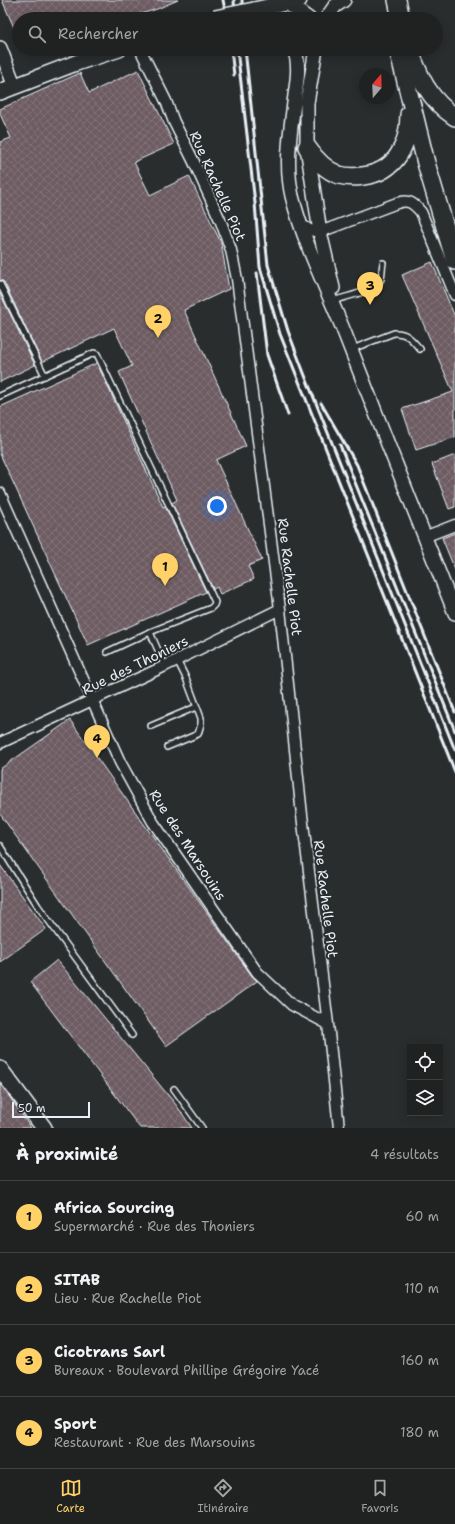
<!DOCTYPE html>
<html lang="fr">
<head>
<meta charset="utf-8">
<style>
	:root { --surface:#202222; --page:#282a2a; --text:#f1f3f6; --muted:#a2a4a5; --line:#3d3f40; --accent:#ffd166 }
	body { margin:0; font-family:"Shantell Sans",sans-serif; background:var(--page); color:var(--text) }
	.controls { position:absolute; right:12px; bottom:12px; display:grid; overflow:hidden; border-radius:0px; box-shadow:0 2px 10px #0003 }
	.controls button { width:36px; height:36px; display:grid; place-items:center; padding:0; border:0; border-bottom:1px solid var(--line); background:var(--surface); color:var(--text); font:20px sans-serif }
	.compass { position:absolute; left:359px; top:68px; width:36px; height:36px; border-radius:50%; background:var(--surface); box-shadow:0 2px 10px #0003; rotate:19deg }
	.scale { position:absolute; left:12px; bottom:10px; width:78px; box-sizing:border-box; padding-left:4px; border:2px solid #e8f1f8; border-top:0; font-size:11px; line-height:14px; white-space:nowrap; color:#e8f1f8; -webkit-text-stroke:3px #2a2d2e; paint-order:stroke }
	.you { position:absolute; left:217px; top:506px; width:14px; height:14px; margin:-10px; border:3px solid #fff; border-radius:50%; background:#1a73e8; box-shadow:0 0 0 6px #1a73e833 }
	.badge { display:grid; place-items:center; width:26px; height:26px; border-radius:50%; background:var(--accent); color:#111; font-size:13px; font-weight:700 }
	.pin { position:absolute; translate:-50% -33px; filter:drop-shadow(0 1px 2px #0008) }
	.pin::after { content:''; position:absolute; top:21px; width:14px; height:12px; background:inherit; clip-path:polygon(0 0,100% 0,50% 100%) }
	.list { margin:0; padding:0; list-style:none }
	h2 { display:flex; justify-content:space-between; align-items:center; height:52px; margin:0; padding:0 16px; font-size:17px }
	h2 small { font-size:13px; font-weight:400; color:var(--muted) }
	.list li { display:grid; grid-template-columns:26px 1fr auto; gap:12px; align-items:center; box-sizing:border-box; height:72px; padding:0 16px; border-top:1px solid var(--line) }
	.list b { display:block; font-size:15px; white-space:nowrap }
	.list p { margin:0; font-size:13px; white-space:nowrap; color:var(--muted) }
	.list em { font-size:13px; font-style:normal; color:var(--muted) }
	.icon { flex:none; width:22px; height:22px; fill:none; stroke:currentColor; stroke-width:2; stroke-linecap:round; stroke-linejoin:round }
	.map { position:relative; flex:none; width:455px; height:1128px; overflow:hidden }
	.search { position:absolute; background:var(--surface); box-shadow:0 2px 10px #0003; left:12px; right:12px; top:12px; height:44px; display:flex; align-items:center; gap:10px; box-sizing:border-box; padding:0 14px; border-radius:22px; color:var(--muted); font-size:15px }
	.sheet { height:340px; background:var(--surface) }
	nav { display:flex; justify-content:space-around; align-items:center; box-sizing:border-box; height:56px; border-top:1px solid var(--line); background:var(--surface); font-size:11px; color:var(--muted) }
	nav a { display:grid; justify-items:center; gap:2px }
	nav .on { color:var(--accent) }
	.map>svg:first-child { display:block }
	.building { fill:url(#building-cross-hatch); stroke:#e8f1f8 }
	.lines { fill:none; stroke-linecap:round; stroke-linejoin:round }
	.service-casing { stroke:#e8f1f8; stroke-width:8 }
	.minor-casing { stroke:#e8f1f8; stroke-width:13 }
	.tertiary-casing { stroke:#e8f1f8; stroke-width:16 }
	.secondary-casing { stroke:#e8f1f8; stroke-width:18 }
	.primary-casing { stroke:#e8f1f8; stroke-width:20 }
	.service { stroke:#2a2d2e; stroke-width:5 }
	.minor { stroke:#2a2d2e; stroke-width:10 }
	.tertiary { stroke:#2a2d2e; stroke-width:13 }
	.secondary { stroke:#2a2d2e; stroke-width:15 }
	.primary { stroke:#2a2d2e; stroke-width:17 }
	.rail { stroke:#e8f1f8; stroke-width:3 }
	.secondary-bridge-casing { stroke:#e8f1f8; stroke-width:18; stroke-linecap:butt }
	.secondary-bridge { stroke:#2a2d2e; stroke-width:15 }
	.labels { text-anchor:middle; stroke-width:4; stroke-linejoin:round; paint-order:stroke }
	.street-label { font-size:14px; fill:#e8f1f8; stroke:#2a2d2e }
</style>
</head>
<body>
<div class="map">
<svg width="455" height="1128" viewBox="0 0 455 1128">
	<defs>
		<pattern id="building-cross-hatch" width="8" height="8" patternUnits="userSpaceOnUse"><rect width="8" height="8" fill="#6d5b62"/><path d="M0 0l8 8M0 8l8-8" fill="none" stroke="#827379"/></pattern>
	</defs>
	<rect width="100%" height="100%" fill="#2a2d2e"/>
	<filter id="ink" filterUnits="userSpaceOnUse"><feTurbulence type="fractalNoise" baseFrequency=".025" numOctaves="2"/><feDisplacementMap in="SourceGraphic" scale="8" xChannelSelector="R" yChannelSelector="G"/><feConvolveMatrix kernelMatrix="1 2 1 2 8 2 1 2 1" color-interpolation-filters="sRGB"/></filter>
	<g filter="url(#ink)">
		<path class="building" d="M2 0H178L157 9 125 19H19V39Z
			M138 70 174 144 134 162 150 195 189 176 221 243 229 289 184 310 246 446 216 460 262 560 248 566 254 579 220 594 217 587 213 589 172 503 177 500 119 372 132 366 114 328 42 362 4 282 0 280V142L11 138 0 114V109L80 73 89 93Z
			M432 262 455 317V437L416 450 402 409 453 392 402 275Z
			M0 293 35 365 0 382Z
			M97 363 163 507 165 506 206 592 88 645 0 454V407Z
			M455 455V507L449 509 432 464Z
			M455 533V570L442 538Z
			M70 720 252 976 257 981 166 1046 0 814V769Z
			M0 865 46 929 0 962Z
			M57 960 177 1106 192 1128H140L30 982Z
			M0 1084 9 1096 31 1128H0Z"/>
		<g class="lines">
			<g class="service-casing">
				<path id="service" d="M0 284 45 376
					M336 300C347 296 377 291 381 279 382 274 382 268 383 263
					M352 349 394 333C407 332 412 340 420 349
					M0 396 94 353 97 354 215 602 214 605 211 608 150 632 107 652
					M150 632 165 666
					M151 726 196 707
					M167 747 198 734 201 724V718L186 678 177 660
					M0 846 38 906 132 1035
					M174 1089 202 1128"/>
			</g>
			<g class="minor-casing">
				<path id="minor" d="M140 49 166 101 174 122 193 160 221 222 231 250 237 279 280 609 302 815 328 1024 339 1128
					M300 224 310 230 320 232 397 203C409 199 413 203 421 212L455 295
					M0 493 120 762 153 822 257 972 292 1005 328 1024
					M424 537 455 525
					M0 743 165 666 280 609"/>
			</g>
			<g class="tertiary-casing">
				<path id="tertiary" d="M287 3 309 19
					M254 10 268 19
					M326 19 335 6 344 0
					M0 48 15 87
					M294 49C301 66 296 85 294 103 290 134 285 165 292 196 304 244 327 289 345 334 381 427 418 521 455 613
					M316 49 307 103V147L320 232 333 288"/>
			</g>
			<g class="secondary-casing">
				<path id="secondary" d="M254 10 299 0
					M0 92 76 63 119 49
					M0 1069 44 1128"/>
			</g>
			<g class="primary-casing">
				<path id="primary" d="M397 0 401 19
					M398 49 426 163 455 261
					M409 49C420 77 428 99 455 117
					M307 147C315 159 325 170 339 175 346 177 356 177 363 176 396 172 409 145 409 114"/>
			</g>
			<use href="#service" class="service"/>
			<use href="#minor" class="minor"/>
			<use href="#tertiary" class="tertiary"/>
			<use href="#secondary" class="secondary"/>
			<use href="#primary" class="primary"/>
			<path class="rail" d="M223 0 227 19
				M234 0 235 19
				M242 0 243 19
				M231 49 234 75
				M237 49 255 203 260 267 280 334 455 772
				M245 49 268 265 288 331 304 373 455 750
				M257 273 267 355 288 415
				M321 403 357 465 455 712
				M340 445 455 731"/>
			<g class="secondary-bridge-casing">
				<path id="secondary-bridge" d="M215 18 254 10"/>
			</g>
			<use href="#secondary-bridge" class="secondary-bridge"/>
		</g>
	</g>
	<g class="labels">
		<g class="street-label">
			<text transform="translate(218 186) rotate(66)" y="5">Rue Rachelle Piot</text>
			<text transform="translate(290 577) rotate(83)" y="5">Rue Rachelle Piot</text>
			<text transform="translate(135 665) rotate(-26)" y="5">Rue des Thoniers</text>
			<text transform="translate(188 845) rotate(57)" y="5">Rue des Marsouins</text>
			<text transform="translate(326 899) rotate(83)" y="5">Rue Rachelle Piot</text>
		</g>
	</g>
</svg>
<div class="controls">
<button><svg class="icon" aria-label="locate" viewBox="0 0 24 24"><circle cx="12" cy="12" r="6"/><path d="M12 2v4M12 18v4M2 12h4M18 12h4"/></svg></button>
<button><svg class="icon" aria-label="layers" viewBox="0 0 24 24"><path d="M12 4l9 5-9 5-9-5zM3 14l9 5 9-5"/></svg></button>
</div>
<svg class="compass" viewBox="-18 -18 36 36"><path d="M0-13l5 13h-10z" fill="#e53935"/><path d="M0 13l5-13h-10z" fill="#a2a4a5"/></svg>
<div class="scale">50 m</div>
<div class="you"></div>
<div class="pin badge" style="left:165px;top:586px">1</div>
<div class="pin badge" style="left:158px;top:338px">2</div>
<div class="pin badge" style="left:370px;top:305px">3</div>
<div class="pin badge" style="left:97px;top:758px">4</div>
<div class="search"><svg class="icon" aria-label="search" viewBox="0 0 24 24"><circle cx="10" cy="10" r="6"/><path d="M15 15l6 6"/></svg>Rechercher</div>
</div>
<section class="sheet">
<h2>À proximité<small>4 résultats</small></h2>
<ul class="list">
<li><span class="badge">1</span><div><b>Africa Sourcing</b><p>Supermarché · Rue des Thoniers</p></div><em>60 m</em></li>
<li><span class="badge">2</span><div><b>SITAB</b><p>Lieu · Rue Rachelle Piot</p></div><em>110 m</em></li>
<li><span class="badge">3</span><div><b>Cicotrans Sarl</b><p>Bureaux · Boulevard Phillipe Grégoire Yacé</p></div><em>160 m</em></li>
<li><span class="badge">4</span><div><b>Sport</b><p>Restaurant · Rue des Marsouins</p></div><em>180 m</em></li>
</ul>
</section>
<nav>
<a class="on"><svg class="icon" aria-label="map" viewBox="0 0 24 24"><path d="M3 6l6-2 6 2 6-2v14l-6 2-6-2-6 2zM9 4v14M15 6v14"/></svg>Carte</a>
<a><svg class="icon" aria-label="directions" viewBox="0 0 24 24"><path d="M12 3l9 9-9 9-9-9zM9 14v-3h6M13 9l2 2-2 2"/></svg>Itinéraire</a>
<a><svg class="icon" aria-label="saved" viewBox="0 0 24 24"><path d="M7 4h10v16l-5-4-5 4z"/></svg>Favoris</a>
</nav>
</body>
</html>
